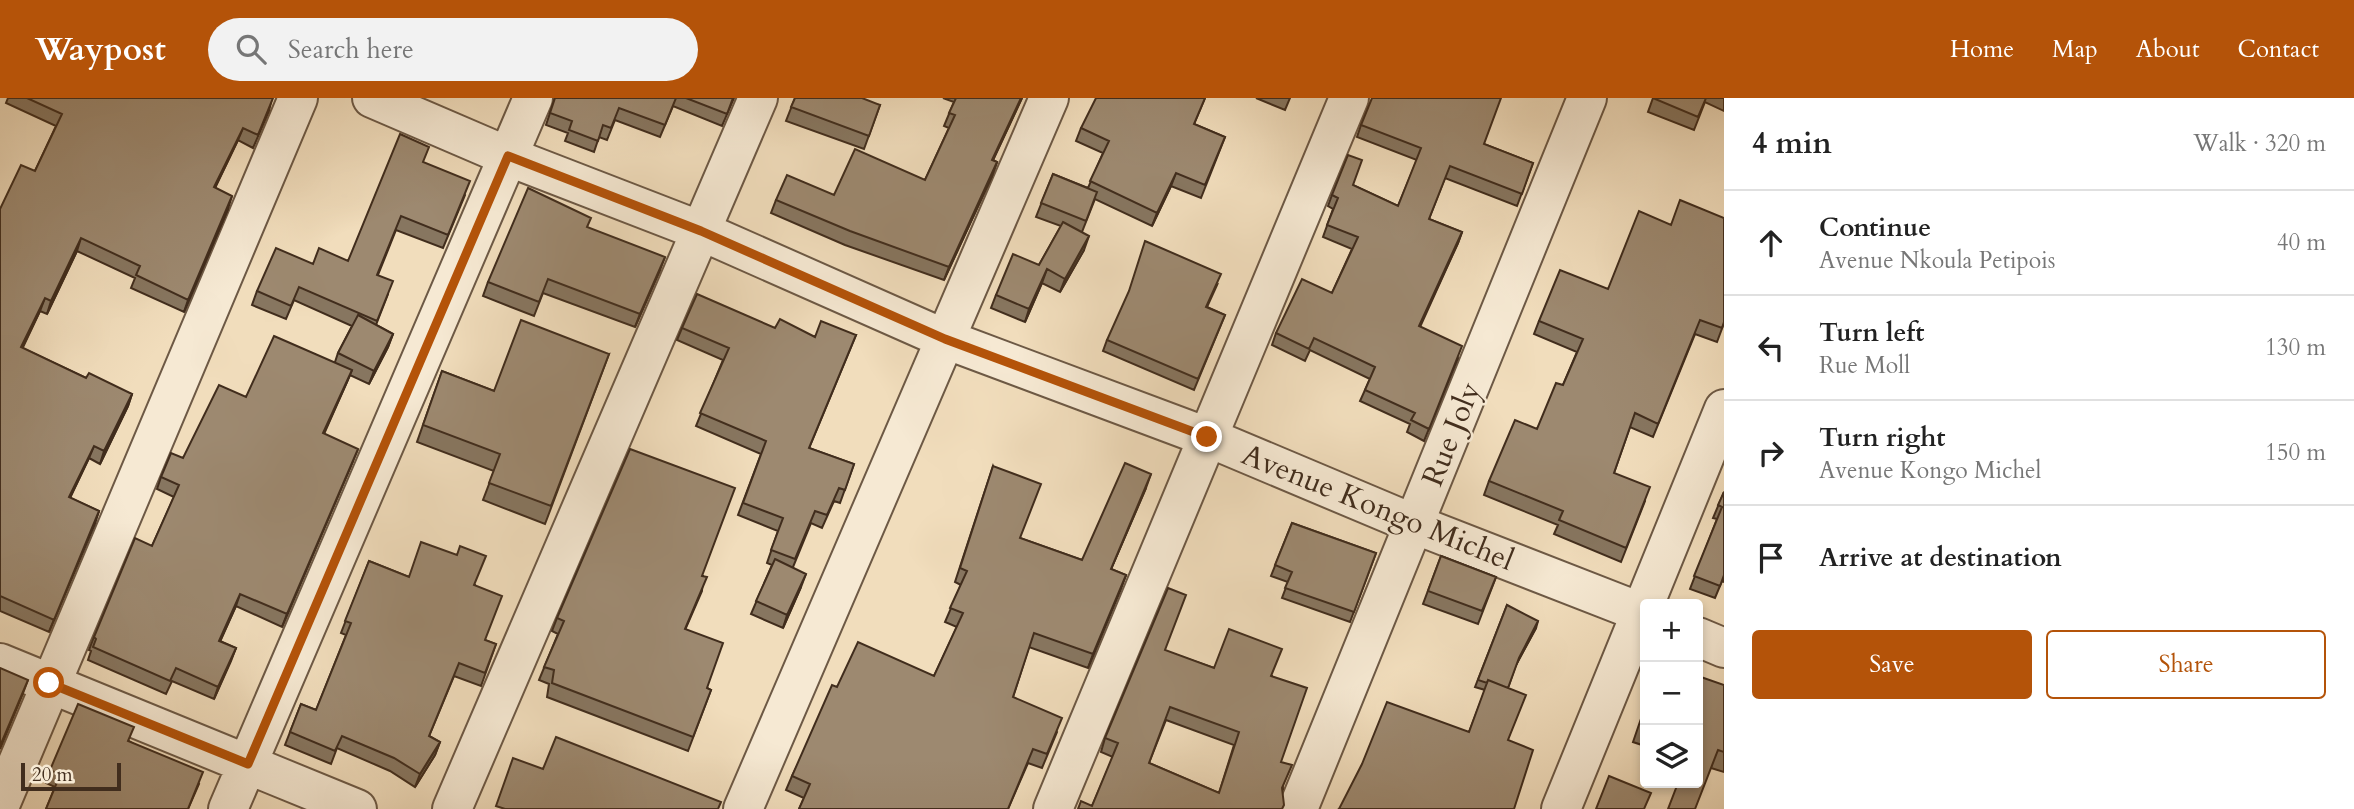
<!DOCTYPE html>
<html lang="en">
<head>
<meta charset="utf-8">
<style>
	:root { --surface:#fff; --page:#f2f2f2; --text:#222; --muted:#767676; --line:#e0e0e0; --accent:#b45309 }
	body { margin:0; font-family:Cardo,serif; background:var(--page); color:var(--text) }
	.controls { position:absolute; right:21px; bottom:21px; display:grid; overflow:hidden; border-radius:7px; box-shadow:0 4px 10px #0003 }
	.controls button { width:63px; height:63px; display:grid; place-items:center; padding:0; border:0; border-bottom:2px solid var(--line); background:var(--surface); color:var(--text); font:35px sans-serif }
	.scale { position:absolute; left:21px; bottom:18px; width:100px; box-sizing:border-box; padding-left:7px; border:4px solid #412d1d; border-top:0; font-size:19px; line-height:24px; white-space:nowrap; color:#412d1d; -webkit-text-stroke:5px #f6e9d3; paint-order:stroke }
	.stop { position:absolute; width:21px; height:21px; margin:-16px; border:5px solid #b45309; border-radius:50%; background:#fff }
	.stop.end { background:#b45309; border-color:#fff; box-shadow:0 2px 7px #0008 }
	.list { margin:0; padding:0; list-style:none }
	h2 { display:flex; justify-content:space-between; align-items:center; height:91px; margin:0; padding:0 28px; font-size:30px }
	h2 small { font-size:23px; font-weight:400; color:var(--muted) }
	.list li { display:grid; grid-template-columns:46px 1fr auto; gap:21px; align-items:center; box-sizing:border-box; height:105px; padding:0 28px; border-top:2px solid var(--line) }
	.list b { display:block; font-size:26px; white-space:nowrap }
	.list p { margin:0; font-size:23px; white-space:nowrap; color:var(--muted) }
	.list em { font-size:23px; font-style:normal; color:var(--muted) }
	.actions { display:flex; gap:14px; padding:21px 28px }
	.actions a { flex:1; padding:16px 0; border:2px solid var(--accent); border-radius:7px; text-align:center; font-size:24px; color:var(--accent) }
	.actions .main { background:var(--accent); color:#fff }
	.icon { flex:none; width:38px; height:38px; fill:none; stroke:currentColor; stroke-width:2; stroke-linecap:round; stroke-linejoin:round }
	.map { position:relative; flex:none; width:1724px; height:711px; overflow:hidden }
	header { display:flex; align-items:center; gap:42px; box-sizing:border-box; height:98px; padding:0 35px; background:var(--accent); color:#fff }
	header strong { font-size:33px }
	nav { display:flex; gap:38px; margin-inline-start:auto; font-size:24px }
	.search { width:490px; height:63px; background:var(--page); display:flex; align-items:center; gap:18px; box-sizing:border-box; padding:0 24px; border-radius:38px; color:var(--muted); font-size:26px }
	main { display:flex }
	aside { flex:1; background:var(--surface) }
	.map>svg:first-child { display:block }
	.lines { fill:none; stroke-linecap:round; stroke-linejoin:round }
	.minor-casing { stroke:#6d5945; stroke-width:42 }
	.minor { stroke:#f6e9d3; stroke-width:38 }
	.wall { fill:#877660; stroke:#412d1d; stroke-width:2; fill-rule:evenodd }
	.shaded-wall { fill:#6e604e; stroke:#412d1d; stroke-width:2 }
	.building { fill:#9d8970; stroke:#412d1d; stroke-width:2; fill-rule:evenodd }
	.route { stroke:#b45309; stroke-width:9 }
	.labels { text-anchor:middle; stroke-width:5; stroke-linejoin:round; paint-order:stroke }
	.street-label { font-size:30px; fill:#412d1d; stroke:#f6e9d3 }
</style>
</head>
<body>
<header>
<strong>Waypost</strong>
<div class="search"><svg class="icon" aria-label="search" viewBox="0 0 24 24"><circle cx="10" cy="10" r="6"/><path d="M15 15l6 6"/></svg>Search here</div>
<nav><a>Home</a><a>Map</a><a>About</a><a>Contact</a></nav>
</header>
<main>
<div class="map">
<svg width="1724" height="711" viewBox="0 0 1724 711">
	<rect width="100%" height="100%" fill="#f1ddbc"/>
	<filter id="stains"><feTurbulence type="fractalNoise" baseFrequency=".00286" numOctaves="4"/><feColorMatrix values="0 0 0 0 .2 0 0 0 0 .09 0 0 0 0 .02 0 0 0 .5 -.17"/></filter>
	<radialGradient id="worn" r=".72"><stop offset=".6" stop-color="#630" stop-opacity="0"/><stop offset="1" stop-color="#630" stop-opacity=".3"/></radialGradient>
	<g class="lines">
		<g class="minor-casing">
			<path id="minor" d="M372 0 507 58 701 133 945 241 1207 339 1414 426 1645 516
				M1698 539 1724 550
				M0 565 357 711
				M0 707 298 0
				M228 711 533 0
				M452 711 758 0
				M743 711 1049 0
				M1053 711 1349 0
				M1298 711 1587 0
				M1561 711 1724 311"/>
		</g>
		<use href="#minor" class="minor"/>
	</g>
	<path class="wall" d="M8 0H272L269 13 253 50 238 42 215 90 228 111 184 214 131 190 135 180 77 153 47 216 40 213 22 250 86 280 132 296 128 308 100 366 89 360 70 400 99 413 49 534 0 513V111L35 73 56 28 6 5Z
		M555 0H734L722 28 673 8 660 39 615 22 607 42 599 39 594 54 565 43 568 35 546 27Z
		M795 0 880 7 864 51 786 23Z
		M943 0H1022L993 62 997 64 992 78 944 182 845 147 771 115 776 102 834 97 925 82 949 30 944 28 954 4Z
		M1205 0 1194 26 1225 39 1201 100 1171 88 1152 128 1095 101 1082 134 1084 152 1060 194 1042 185 1025 224 991 210 996 197 1039 167 1061 128 1036 119 1053 76 1088 90 1103 55 1076 43 1081 30Z
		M1256 0H1290L1285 12Z
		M1653 0H1724V13L1705 4 1694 32 1648 14Z
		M1361 27 1484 46 1533 65 1517 108 1445 80 1429 121 1462 134 1458 145 1420 229 1458 260 1424 343 1407 334 1410 326 1360 303 1370 281 1310 252 1305 263 1272 247 1276 235 1332 195 1352 151 1323 139 1333 111 1328 108 1332 97 1353 87 1398 108 1417 62 1357 39Z
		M423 65 465 97 443 150 396 132 378 177 388 196 376 227 393 236 388 249 369 286 350 277 324 336 353 363 282 529 236 508 220 543 236 550 214 601 172 583 166 596 88 562 91 553 89 552 94 539 152 448 174 399 157 391 161 379 183 360 246 299 335 264 338 255 352 228 294 202 286 221 252 207 257 193 313 166 348 163Z
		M588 130 660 172 635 229 543 195 534 218 483 198 488 184Z
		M1217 187 1207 209 1225 217 1194 292 1103 253 1107 242Z
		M1608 191 1724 225 1717 244 1695 236 1653 339 1630 329 1614 375 1645 403 1621 464 1554 436 1558 427 1484 397 1489 383 1537 331 1563 287 1577 254 1534 236 1539 223Z
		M682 230H775L815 239 856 237 809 350 854 366 840 405 834 403 822 430 811 425 793 469 801 489 783 530 751 516 772 467 767 465 778 433 738 417 761 356 696 328 723 262 677 242Z
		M609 256 545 426 483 402 494 373 417 344 442 273 494 293Z
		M993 368 1020 440 1082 462 1146 390 1111 471 1126 477 1088 570 1029 549 1013 599 1057 634 1042 670 1028 665 1008 711H799L804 700 786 692 792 678 837 589 934 578 957 529 945 524 961 487 955 484Z
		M1724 394V484L1722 483 1715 500 1690 491 1717 421 1713 420Z
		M1292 425 1376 455 1350 524 1282 500 1288 484 1271 478Z
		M1441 458 1496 479 1478 526 1423 506Z
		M369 463 409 479 475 487 485 542 496 546 481 588 454 578 429 638 440 644 435 657 415 689 390 673 337 650 331 666 285 647 301 606 316 612 346 537 341 535Z
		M703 478 702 493 685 532 707 590 711 592 688 653 547 599 549 586 539 582 558 536 552 533 557 520Z
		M1507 507 1536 530 1516 567 1508 590V642L1514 711H1339L1469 634 1485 592 1475 589Z
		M1165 553 1214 570 1272 578 1281 664 1283 691 1092 708 1113 659 1101 654 1105 640ZM1166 622 1234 647 1219 695 1149 665Z
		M1724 587V674L1711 670Z
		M1645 609V648L1633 644Z
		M129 643 199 686 188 711H46L55 689 46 685 50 672Z"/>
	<path class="shaded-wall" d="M1021 0H1022L987 75 992 62Z
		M243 30 238 42 209 102 214 89Z
		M997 64 992 78 944 182 949 169Z
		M1176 75 1171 88 1152 128 1157 115Z
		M232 98 228 111 184 214 188 202Z
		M1462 134 1458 145 1414 240 1419 228Z
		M1089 138 1084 152 1060 194 1065 181Z
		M81 140 77 153 47 216 51 203Z
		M665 159 660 172 635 229 640 216Z
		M1047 171 1042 185 1025 224 1029 211Z
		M45 200 40 213 17 262 21 249Z
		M393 236 388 249 369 286 374 273Z
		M352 272 347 284 318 348 323 335Z
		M132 296 128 308 100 366 104 353Z
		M94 348 89 360 64 412 69 399Z
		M358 351 353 363 282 529 287 516Z
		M1151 376 1146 390 1105 485 1111 471Z
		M99 413 95 426 49 534 54 522Z
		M806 476 801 489 783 530 787 517Z
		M1126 477 1121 491 1088 570 1093 556Z
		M240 496 236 508 215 555 219 543Z
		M1538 523 1536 530 1516 567 1519 560Z
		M236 550 231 563 214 601 218 589Z
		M28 582 22 598 0 651V648Z
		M440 644 435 657 415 689 420 676Z"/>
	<path class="building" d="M27 0H273L258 37 243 30 214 89 232 98 188 202 136 177 140 168 81 140 51 203 45 200 21 249 86 280 89 275 132 296 104 353 94 348 69 399 99 413 54 522 0 498V111L21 67 35 73 62 16Z
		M555 0H676L665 27 619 10 611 30 603 27 598 43 569 32 572 23 550 15Z
		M686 0H733L727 16Z
		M795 0H862L880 7 869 38 791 9Z
		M956 0H1021L992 62 997 64 949 169 850 133 776 102 787 77 834 97 855 51 925 82 955 17 949 15Z
		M1096 0H1205L1194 26 1225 39 1205 87 1176 75 1157 115 1090 83 1109 43 1081 30Z
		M1372 0H1501L1484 46 1533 65 1522 96 1450 68 1429 121 1462 134 1419 228 1462 248 1429 331 1411 322 1415 315 1365 292 1375 269 1314 240 1309 251 1276 235 1302 181 1332 195 1358 139 1327 127 1338 100 1332 97 1348 57 1362 62 1353 87 1398 108 1421 50 1361 27Z
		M1653 0H1706L1698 19Z
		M400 36 429 49 423 64 470 83 448 137 401 118 377 177 393 183 377 223 299 189 291 208 257 193 276 150 313 166 319 150 348 163Z
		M1053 76 1097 94 1086 123 1041 105Z
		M528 90 591 120 587 129 665 159 640 216 548 181 539 204 488 184Z
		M1680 102 1724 120V224L1722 230 1700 222 1658 326 1635 315 1614 375 1650 389 1626 450 1559 422 1563 413 1489 383 1515 322 1537 331 1556 285 1563 287 1583 241 1539 223 1560 172 1608 191 1639 113 1671 127Z
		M1063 124 1089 138 1065 181 1047 171 1029 211 996 197 1013 156 1039 167Z
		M1145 143 1221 176 1206 209 1225 217 1198 281 1107 242 1129 193Z
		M697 196 775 230 780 221 815 239 821 223 856 237 809 350 854 366 845 392 839 390 827 417 815 413 795 461 771 452 783 420 743 405 766 343 700 315 729 250 682 230Z
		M358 217 393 236 374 273 338 255Z
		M521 222 609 256 551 408 489 385 500 356 423 327 442 273 494 293Z
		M274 238 352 272 323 335 358 351 287 516 240 496 219 543 236 550 218 589 176 570 170 583 93 549 96 541 94 539 135 440 152 448 179 387 161 379 171 355 183 360 219 287 246 299Z
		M630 351 735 390 702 478 707 479 685 531 723 545 707 590 711 592 693 639 552 585 554 572 544 569 564 523 557 520Z
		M1125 365 1151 376 1111 471 1126 477 1093 556 1034 535 1013 599 1062 620 1047 656 1033 651 1008 711H799L810 686 792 678 832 587 837 589 858 544 934 578 963 515 950 510 967 473 960 470 993 368 1041 386 1020 440 1082 462Z
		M1724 394V477L1720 488 1694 478 1722 409 1718 407Z
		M1292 425 1376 455 1354 514 1285 490 1292 474 1275 467Z
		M421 444 457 457 460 448 486 458 474 487 502 498 485 542 496 546 485 575 459 565 429 638 440 644 420 676 394 660 342 638 335 653 290 634 301 606 316 612 351 525 345 523 369 463 409 479Z
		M1441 458 1496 479 1482 513 1428 493Z
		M775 461 806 476 787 517 756 503Z
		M1168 490 1186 497 1165 552 1214 570 1229 531 1282 551 1271 578 1307 590 1281 664 1292 667 1282 690 1284 707 1282 711H1078L1081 703 1092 708 1118 645 1105 640ZM1170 609 1239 634 1219 695 1149 665Z
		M1507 507 1538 523 1519 560 1508 590 1488 582 1487 585 1478 582Z
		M0 570 28 582 0 648Z
		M1698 578 1724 587V654L1718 652 1695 711H1668L1678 685H1698Z
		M1488 582 1526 597 1508 642 1533 652 1514 711H1515H1339L1362 666 1387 604 1469 634Z
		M78 606 134 629 128 643 203 674 188 711H46L60 677 50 672Z
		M1645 610V628L1640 626Z
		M556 639 721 704 718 711H505L496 708 513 660 543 671Z
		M1609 678 1651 695 1644 711H1596Z"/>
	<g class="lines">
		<path class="route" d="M49 585 248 666 508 58 701 133 945 241 1207 339"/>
	</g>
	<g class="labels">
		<g class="street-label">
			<text transform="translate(1451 336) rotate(-68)" y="10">Rue Joly</text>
			<text transform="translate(1378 409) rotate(22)" y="10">Avenue Kongo Michel</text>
		</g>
	</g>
	<rect width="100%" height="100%" filter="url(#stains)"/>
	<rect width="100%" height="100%" fill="url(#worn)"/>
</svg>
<div class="controls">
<button>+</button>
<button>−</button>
<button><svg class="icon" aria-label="layers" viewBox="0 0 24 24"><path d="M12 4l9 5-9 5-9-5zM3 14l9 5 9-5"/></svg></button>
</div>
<div class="scale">20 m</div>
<div class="stop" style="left:49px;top:585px"></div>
<div class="stop end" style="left:1207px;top:339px"></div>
</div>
<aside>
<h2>4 min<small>Walk · 320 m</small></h2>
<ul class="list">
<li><svg class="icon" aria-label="ahead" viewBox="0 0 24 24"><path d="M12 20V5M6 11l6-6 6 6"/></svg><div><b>Continue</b><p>Avenue Nkoula Petipois</p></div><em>40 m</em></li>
<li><svg class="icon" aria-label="left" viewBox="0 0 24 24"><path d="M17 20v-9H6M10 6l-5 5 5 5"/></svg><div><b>Turn left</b><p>Rue Moll</p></div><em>130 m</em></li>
<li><svg class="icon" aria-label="right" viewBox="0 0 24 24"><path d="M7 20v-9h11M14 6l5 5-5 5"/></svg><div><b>Turn right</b><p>Avenue Kongo Michel</p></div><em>150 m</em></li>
<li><svg class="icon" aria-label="arrive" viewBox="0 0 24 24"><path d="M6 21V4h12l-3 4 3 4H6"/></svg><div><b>Arrive at destination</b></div></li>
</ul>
<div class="actions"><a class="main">Save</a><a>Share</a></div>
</aside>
</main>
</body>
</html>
